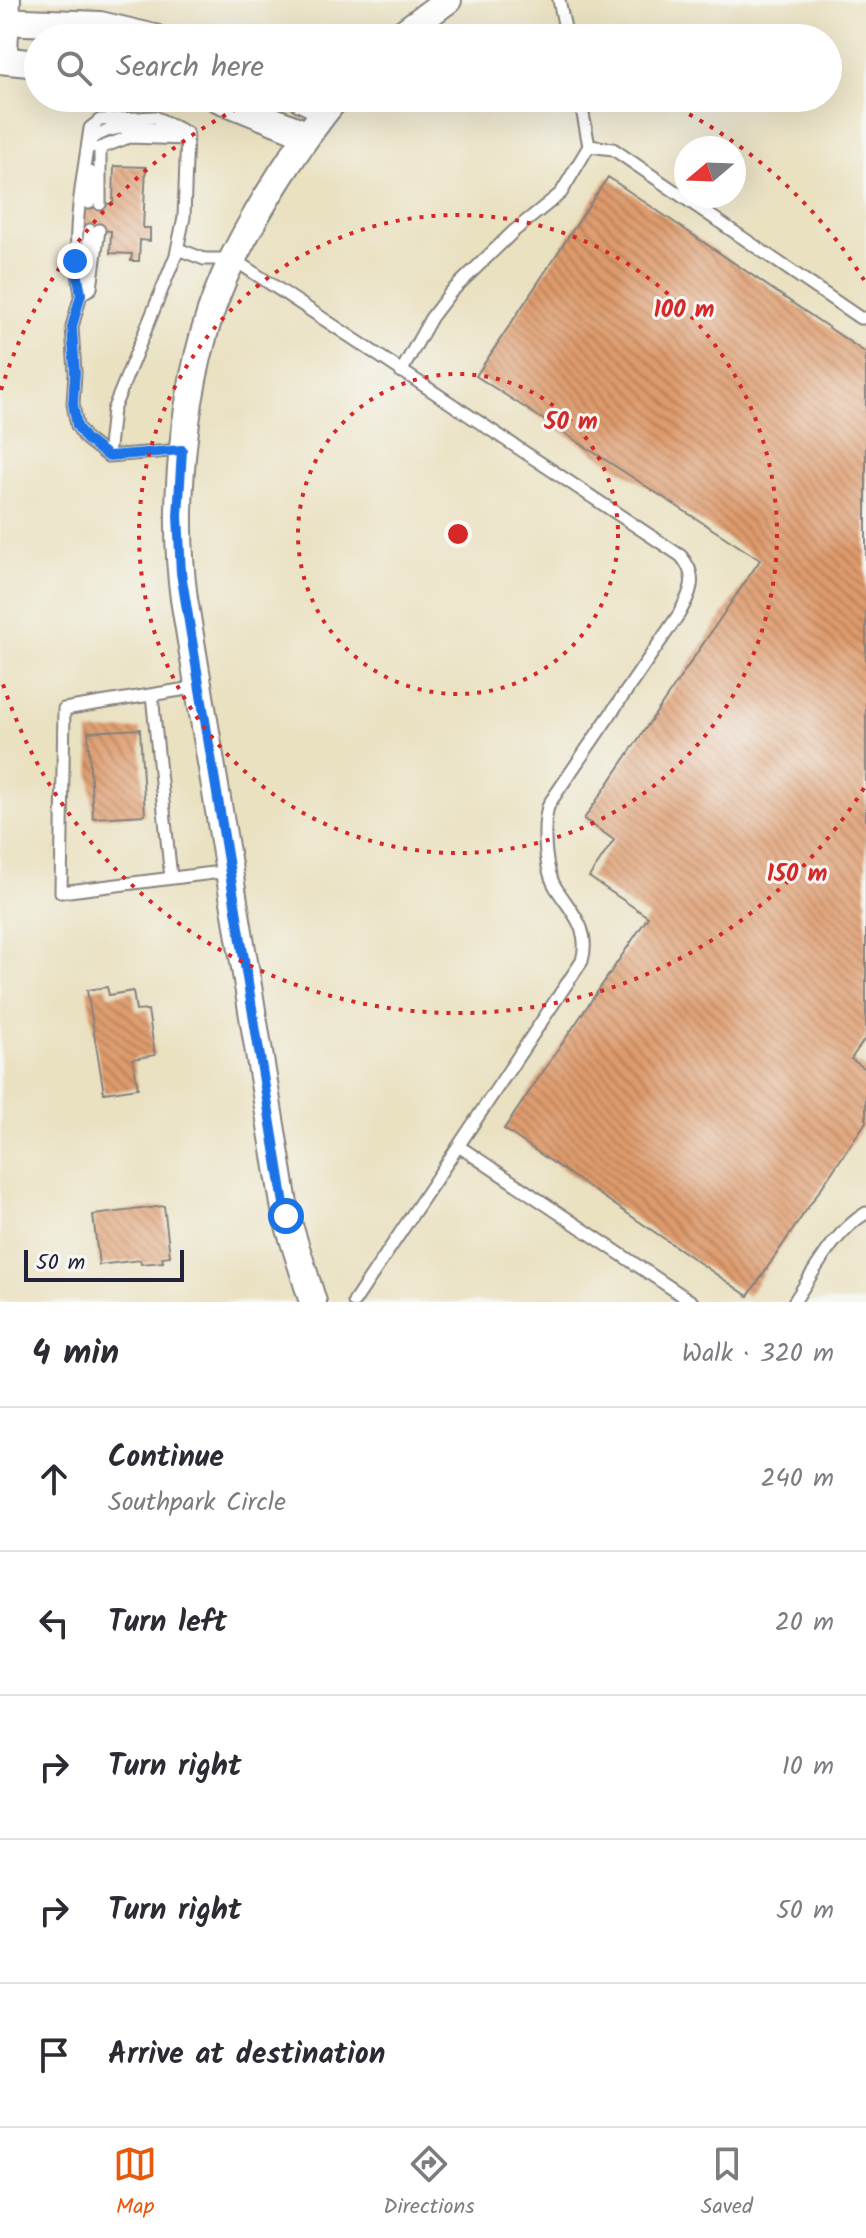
<!DOCTYPE html>
<html lang="en">
<head>
<meta charset="utf-8">
<style>
	:root { --surface:#fff; --page:#f2f2f3; --text:#2b2b33; --muted:#7c7c81; --line:#e1e1e2; --accent:#ea580c }
	body { margin:0; font-family:Kalam,sans-serif; background:var(--page); color:var(--text) }
	.compass { position:absolute; left:674px; top:136px; width:72px; height:72px; border-radius:50%; background:var(--surface); box-shadow:0 8px 32px #0002; rotate:251deg }
	.scale { position:absolute; left:24px; bottom:20px; width:160px; box-sizing:border-box; padding-left:8px; border:4px solid #22223b; border-top:0; font-size:22px; line-height:28px; white-space:nowrap; color:#22223b; -webkit-text-stroke:6px #f6f6f2; paint-order:stroke }
	.stop { position:absolute; width:24px; height:24px; margin:-18px; border:6px solid #1a73e8; border-radius:50%; background:#fff }
	.stop.end { background:#1a73e8; border-color:#fff; box-shadow:0 2px 8px #0008 }
	.list { margin:0; padding:0; list-style:none }
	h2 { display:flex; justify-content:space-between; align-items:center; height:104px; margin:0; padding:0 32px; font-size:34px }
	h2 small { font-size:26px; font-weight:400; color:var(--muted) }
	.list li { display:grid; grid-template-columns:52px 1fr auto; gap:24px; align-items:center; box-sizing:border-box; height:144px; padding:0 32px; border-top:2px solid var(--line) }
	.list b { display:block; font-size:30px; white-space:nowrap }
	.list p { margin:0; font-size:26px; white-space:nowrap; color:var(--muted) }
	.list em { font-size:26px; font-style:normal; color:var(--muted) }
	.icon { flex:none; width:44px; height:44px; fill:none; stroke:currentColor; stroke-width:2; stroke-linecap:round; stroke-linejoin:round }
	.map { position:relative; flex:none; width:866px; height:1302px; overflow:hidden }
	.search { position:absolute; background:var(--surface); box-shadow:0 8px 32px #0002; left:24px; right:24px; top:24px; height:88px; display:flex; align-items:center; gap:20px; box-sizing:border-box; padding:0 28px; border-radius:44px; color:var(--muted); font-size:30px }
	.sheet { height:824px; background:var(--surface) }
	nav { display:flex; justify-content:space-around; align-items:center; box-sizing:border-box; height:112px; border-top:2px solid var(--line); background:var(--surface); font-size:22px; color:var(--muted) }
	nav a { display:grid; justify-items:center; gap:4px }
	nav .on { color:var(--accent) }
	.map>svg:first-child { display:block }
	.building { fill:url(#building-back-hatch) }
	.lines { fill:none; stroke-linecap:round; stroke-linejoin:round }
	.service-casing { stroke:#86827e; stroke-width:15 }
	.tertiary-casing { stroke:#86827e; stroke-width:30 }
	.primary-casing { stroke:#86827e; stroke-width:38 }
	.service { stroke:#fff; stroke-width:11 }
	.tertiary { stroke:#fff; stroke-width:26 }
	.primary { stroke:#fff; stroke-width:34 }
	.route { stroke:#1a73e8; stroke-width:10 }
	.ring { fill:none; stroke:#d62828; stroke-width:4; stroke-dasharray:4 8 }
	.centre { fill:#d62828; stroke:#f6f6f2; stroke-width:4 }
	.ring-label { font-size:24px; text-anchor:middle; font-weight:bold; fill:#d62828; stroke:#f6f6f2; stroke-width:6; stroke-linejoin:round; paint-order:stroke }
</style>
</head>
<body>
<div class="map">
<svg width="866" height="1302" viewBox="0 0 866 1302">
	<defs>
		<pattern id="building-back-hatch" width="6" height="6" patternUnits="userSpaceOnUse" patternTransform="scale(2)"><rect width="6" height="6" fill="#de9a6b"/><path d="M-1 5l2 2M0 0l6 6M5-1l2 2" fill="none" stroke="#b47d59"/></pattern>
	</defs>
	<rect width="100%" height="100%" fill="#f6f6f2"/>
	<filter id="ink" filterUnits="userSpaceOnUse"><feTurbulence type="fractalNoise" baseFrequency=".0125" numOctaves="2"/><feDisplacementMap in="SourceGraphic" scale="16" xChannelSelector="R" yChannelSelector="G"/><feConvolveMatrix kernelMatrix="1 2 1 2 8 2 1 2 1" color-interpolation-filters="sRGB"/></filter>
	<filter id="wash" filterUnits="userSpaceOnUse"><feTurbulence type="fractalNoise" baseFrequency=".006" numOctaves="4" result="noise"/><feDisplacementMap in="SourceGraphic" scale="32" xChannelSelector="R" yChannelSelector="G"/><feGaussianBlur stdDeviation="1.8" result="paint"/><feColorMatrix in="noise" values="0 0 0 0 0 0 0 0 0 0 0 0 0 0 0 0 0 1.4 0 .05"/><feComposite in="paint" operator="in"/></filter>
	<g filter="url(#wash)">
		<rect width="100%" height="100%" fill="#eae1c1"/>
		<g id="blocks">
			<path class="building" d="M114 166 146 167 143 228H150V241L140 240 139 261H131L132 254 110 253 111 231 82 229 83 203 113 204Z
				M608 177 866 353V1037L851 1059 866 1069V1122L748 1296 504 1129 648 917 589 877 614 840 584 819 760 560 476 376Z
				M140 729 145 815 93 818 88 732Z
				M107 987 109 995 133 991 136 1011 148 1010 155 1055 133 1059 138 1088 104 1093 87 990Z
				M164 1206 170 1256 162 1257 163 1262 141 1264 140 1260 99 1265 93 1215Z"/>
		</g>
	</g>
	<g filter="url(#ink)">
		<use href="#blocks" fill-opacity="0" stroke="#86827e" stroke-width="2"/>
		<g class="lines">
			<g class="service-casing">
				<path id="service" d="M559 0 567 38
					M580 98 589 146
					M91 147V139C118 121 145 127 175 132
					M89 203 90 172
					M100 204V148L129 137 187 139
					M90 230 84 283 72 327 75 373 73 404 77 426 86 439 108 456
					M99 230 91 288 81 294C70 235 82 187 90 128L100 120 155 117 187 133
					M178 249 204 259H233L681 556C699 577 691 592 679 614L549 804C542 824 544 869 556 888 572 913 591 929 582 961L354 1302
					M401 372 431 318 450 293 514 231 561 193 589 146 613 149 860 318H866
					M182 450 108 456 113 410 176 255 184 217 187 133
					M199 687 64 709 61 892 229 871
					M152 695 171 878
					M460 1147 692 1302
					M794 1302C814 1272 834 1232 866 1213"/>
			</g>
			<g class="tertiary-casing">
				<path id="tertiary" d="M0 21 100 25 155 38
					M396 38 448 0
					M0 60 38 64
					M217 98 306 134
					M301 98 326 110
					M313 1302 286 1216 184 599C170 496 186 351 233 258 260 205 298 144 336 98"/>
			</g>
			<g class="primary-casing">
				<path id="primary" d="M0 50 3 0"/>
			</g>
			<use href="#service" class="service"/>
			<use href="#tertiary" class="tertiary"/>
			<use href="#primary" class="primary"/>
		</g>
	</g>
	<g class="lines" filter="url(#ink)">
		<path class="route" d="M75 261 81 294 72 327 75 373 73 404 77 426 86 439 108 456 182 450 178 516 181 573 286 1216"/>
	</g>
	<g class="ring">
		<circle cx="458" cy="534" r="160"/>
		<circle cx="458" cy="534" r="319"/>
		<path d="M864 788A479 479 0 0 1 1 678M1 390A479 479 0 0 1 259 98M657 98A479 479 0 0 1 864 280"/>
	</g>
	<circle cx="458" cy="534" r="12" class="centre"/>
	<g class="ring-label">
		<text x="684" y="317">100 m</text>
		<text x="571" y="429">50 m</text>
		<text x="797" y="881">150 m</text>
	</g>
</svg>
<svg class="compass" viewBox="-18 -18 36 36"><path d="M0-13l5 13h-10z" fill="#e53935"/><path d="M0 13l5-13h-10z" fill="#7c7c81"/></svg>
<div class="scale">50 m</div>
<div class="stop" style="left:286px;top:1216px"></div>
<div class="stop end" style="left:75px;top:261px"></div>
<div class="search"><svg class="icon" aria-label="search" viewBox="0 0 24 24"><circle cx="10" cy="10" r="6"/><path d="M15 15l6 6"/></svg>Search here</div>
</div>
<section class="sheet">
<h2>4 min<small>Walk · 320 m</small></h2>
<ul class="list">
<li><svg class="icon" aria-label="ahead" viewBox="0 0 24 24"><path d="M12 20V5M6 11l6-6 6 6"/></svg><div><b>Continue</b><p>Southpark Circle</p></div><em>240 m</em></li>
<li><svg class="icon" aria-label="left" viewBox="0 0 24 24"><path d="M17 20v-9H6M10 6l-5 5 5 5"/></svg><div><b>Turn left</b></div><em>20 m</em></li>
<li><svg class="icon" aria-label="right" viewBox="0 0 24 24"><path d="M7 20v-9h11M14 6l5 5-5 5"/></svg><div><b>Turn right</b></div><em>10 m</em></li>
<li><svg class="icon" aria-label="right" viewBox="0 0 24 24"><path d="M7 20v-9h11M14 6l5 5-5 5"/></svg><div><b>Turn right</b></div><em>50 m</em></li>
<li><svg class="icon" aria-label="arrive" viewBox="0 0 24 24"><path d="M6 21V4h12l-3 4 3 4H6"/></svg><div><b>Arrive at destination</b></div></li>
</ul>
</section>
<nav>
<a class="on"><svg class="icon" aria-label="map" viewBox="0 0 24 24"><path d="M3 6l6-2 6 2 6-2v14l-6 2-6-2-6 2zM9 4v14M15 6v14"/></svg>Map</a>
<a><svg class="icon" aria-label="directions" viewBox="0 0 24 24"><path d="M12 3l9 9-9 9-9-9zM9 14v-3h6M13 9l2 2-2 2"/></svg>Directions</a>
<a><svg class="icon" aria-label="saved" viewBox="0 0 24 24"><path d="M7 4h10v16l-5-4-5 4z"/></svg>Saved</a>
</nav>
</body>
</html>
